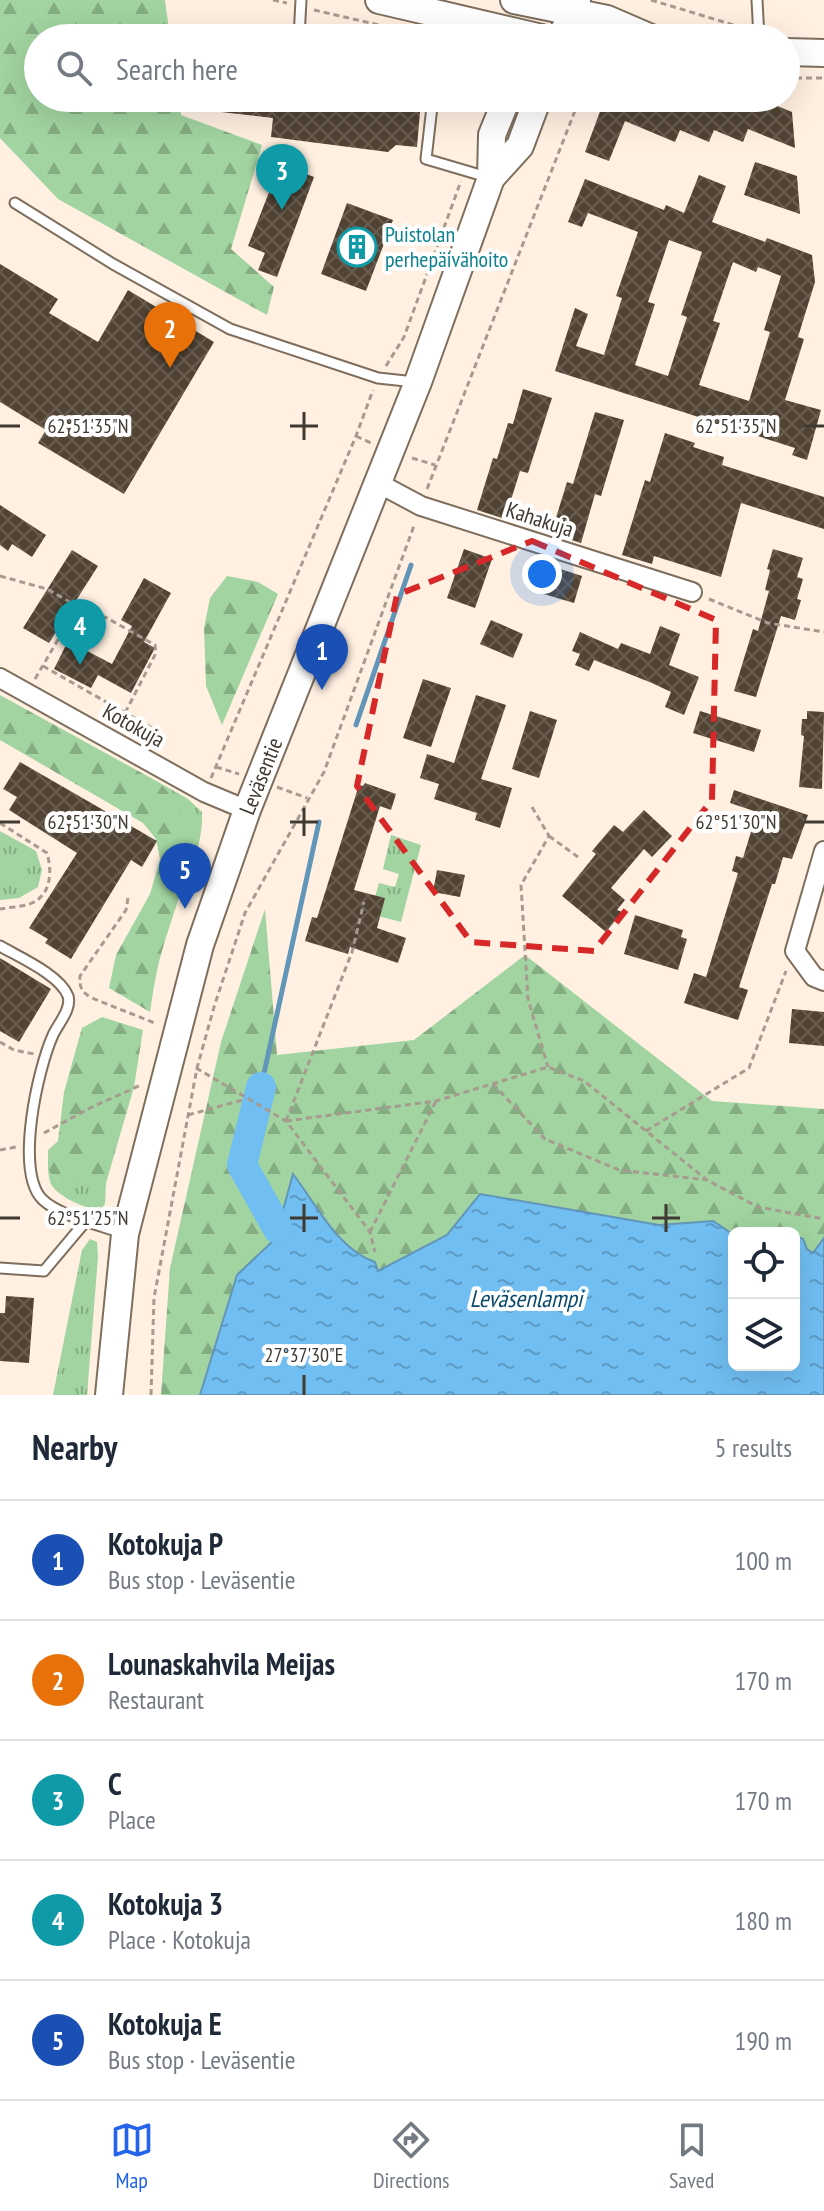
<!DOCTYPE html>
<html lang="en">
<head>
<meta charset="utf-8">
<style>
	:root { --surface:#fff; --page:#f6f6f7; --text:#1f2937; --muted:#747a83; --line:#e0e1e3; --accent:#2563eb }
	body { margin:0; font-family:"PT Sans Narrow",sans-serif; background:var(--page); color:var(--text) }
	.controls { position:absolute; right:24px; bottom:24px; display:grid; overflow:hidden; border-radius:12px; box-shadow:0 8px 32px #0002 }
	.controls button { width:72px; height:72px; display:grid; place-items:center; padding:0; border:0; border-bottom:2px solid var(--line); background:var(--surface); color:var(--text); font:40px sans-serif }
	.you { position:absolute; left:542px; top:574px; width:28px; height:28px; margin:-20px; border:6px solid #fff; border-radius:50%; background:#1a73e8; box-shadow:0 0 0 12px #1a73e833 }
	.badge { display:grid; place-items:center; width:52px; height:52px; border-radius:50%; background:var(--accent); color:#fff; font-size:26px; font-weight:700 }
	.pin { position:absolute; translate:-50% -66px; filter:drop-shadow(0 2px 4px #0008) }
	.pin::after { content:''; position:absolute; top:42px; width:28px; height:24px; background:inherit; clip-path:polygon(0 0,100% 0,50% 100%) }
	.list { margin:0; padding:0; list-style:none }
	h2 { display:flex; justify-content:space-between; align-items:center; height:104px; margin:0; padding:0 32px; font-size:34px }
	h2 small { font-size:26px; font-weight:400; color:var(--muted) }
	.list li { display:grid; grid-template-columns:52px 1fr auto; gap:24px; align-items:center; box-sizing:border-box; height:120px; padding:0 32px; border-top:2px solid var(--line) }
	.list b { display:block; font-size:30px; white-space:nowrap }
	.list p { margin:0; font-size:26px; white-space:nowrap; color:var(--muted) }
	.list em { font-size:26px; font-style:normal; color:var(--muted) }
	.icon { flex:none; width:44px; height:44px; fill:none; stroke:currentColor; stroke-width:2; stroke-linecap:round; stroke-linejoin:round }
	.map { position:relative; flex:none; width:824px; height:1395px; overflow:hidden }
	.search { position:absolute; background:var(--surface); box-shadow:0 8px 32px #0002; left:24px; right:24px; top:24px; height:88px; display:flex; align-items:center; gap:20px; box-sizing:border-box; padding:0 28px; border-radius:44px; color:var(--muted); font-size:30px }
	.sheet { height:704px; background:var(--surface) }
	nav { display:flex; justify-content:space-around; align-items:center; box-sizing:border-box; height:112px; border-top:2px solid var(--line); background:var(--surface); font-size:22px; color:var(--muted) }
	nav a { display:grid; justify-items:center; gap:4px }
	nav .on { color:var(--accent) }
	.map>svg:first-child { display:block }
	.grass { fill:url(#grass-tufts) }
	.forest { fill:url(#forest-firs) }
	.water { fill:url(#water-ripples); stroke:#6296b8; stroke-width:2 }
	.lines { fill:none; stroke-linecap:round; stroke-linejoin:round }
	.stream { stroke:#6296b8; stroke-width:5 }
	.river { stroke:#70bef2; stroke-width:30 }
	.building { fill:url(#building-cross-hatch); fill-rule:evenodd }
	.lane-casing { stroke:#7e6e5d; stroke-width:13 }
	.street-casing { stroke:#7e6e5d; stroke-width:22 }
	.secondary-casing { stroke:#7e6e5d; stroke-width:30 }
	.path { stroke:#a69b8f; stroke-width:3; stroke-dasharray:6 4; stroke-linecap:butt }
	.lane { stroke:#fff; stroke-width:9 }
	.street { stroke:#fff; stroke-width:18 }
	.secondary { stroke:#fff; stroke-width:26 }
	.marked { fill:none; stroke:#d62828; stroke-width:6; stroke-dasharray:16 10; stroke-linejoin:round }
	.ticks { fill:none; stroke:#403931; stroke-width:3 }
	.labels { text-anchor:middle; stroke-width:8; stroke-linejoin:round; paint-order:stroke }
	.culture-label { font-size:22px; fill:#0d838f; stroke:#fff; text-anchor:start }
	.street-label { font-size:22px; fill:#403931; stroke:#fff }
	.water-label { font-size:24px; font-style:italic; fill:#0b4a6c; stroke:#fff }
	.ticks-label { font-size:20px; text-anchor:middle; fill:#403931; stroke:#fff; stroke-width:8; stroke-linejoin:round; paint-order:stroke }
</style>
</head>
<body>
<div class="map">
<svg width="824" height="1395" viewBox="0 0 824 1395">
	<defs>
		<pattern id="grass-tufts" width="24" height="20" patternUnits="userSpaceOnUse" patternTransform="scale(2)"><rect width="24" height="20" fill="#a1d4a0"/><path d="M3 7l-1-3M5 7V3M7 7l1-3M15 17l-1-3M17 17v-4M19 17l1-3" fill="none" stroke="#85ad83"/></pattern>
		<pattern id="forest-firs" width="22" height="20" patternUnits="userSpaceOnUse" patternTransform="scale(2)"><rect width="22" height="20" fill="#a1d4a0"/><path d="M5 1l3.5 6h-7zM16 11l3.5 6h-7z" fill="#85ad83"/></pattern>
		<pattern id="water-ripples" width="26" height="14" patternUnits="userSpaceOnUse" patternTransform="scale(2)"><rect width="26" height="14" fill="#70bef2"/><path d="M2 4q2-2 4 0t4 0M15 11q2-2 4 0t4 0" fill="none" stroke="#5d9bc5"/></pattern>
		<pattern id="building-cross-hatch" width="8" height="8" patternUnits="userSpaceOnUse" patternTransform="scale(2)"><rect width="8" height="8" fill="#524434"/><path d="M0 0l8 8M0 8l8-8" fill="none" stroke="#695e50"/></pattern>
	</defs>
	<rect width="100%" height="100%" fill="#fff0e1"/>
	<path class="grass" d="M160 783 188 799 202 812C203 840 194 861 184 886 187 850 185 810 160 783Z
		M0 831 36 851 42 870 38 887 19 898 0 900Z
		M391 835 421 845 401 922 370 914 379 883 395 887 399 874 383 869Z
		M48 1170 60 1183H106L105 1204 100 1210C86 1209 58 1197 51 1184 49 1180 49 1175 48 1170Z
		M90 1239 97 1242 98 1257 87 1395H53L82 1250Z"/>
	<path class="forest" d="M0 0H165L170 38H38V98H179L181 115 262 145 231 249 274 287 267 315 58 199 0 138Z
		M227 576 258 582 278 594 222 725 206 686 204 628 210 598Z
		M0 695 160 783C210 836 179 892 162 951 156 971 153 992 150 1012L109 988 116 955 150 894 160 859 156 839 143 823 0 740Z
		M265 909 277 1055 414 1040 525 955 712 1101 824 1109V1238L814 1253 807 1249C798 1223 756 1234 734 1234 727 1234 719 1226 713 1221L659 1225 480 1194 447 1235 378 1271 375 1262C336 1249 318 1204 293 1175L275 1239 237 1275 200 1395H161L170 1268 221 1042Z
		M102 1017 143 1030 134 1087 106 1183H60L48 1170V1150L58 1141 64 1092 82 1028Z"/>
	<path class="water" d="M293 1174C316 1204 338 1250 375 1262L378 1271 447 1235 480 1194 659 1225 713 1221 734 1235V1365H794V1235L803 1239 807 1249 813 1253 824 1238V1395H200L237 1275 275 1239Z"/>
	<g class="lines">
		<path class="stream" d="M356 725 411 565
			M261 1087 319 822"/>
		<path class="river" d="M261 1087 242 1165 278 1229"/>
	</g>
	<path class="building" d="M223 98H390L389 102 414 104 420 112 417 147 396 145 388 152 271 137 273 118 221 112Z
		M605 98H657L684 109 690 98 719 110 724 98 752 110 758 98 792 112 795 148 748 129 743 142 714 130 709 142 680 130 675 142 625 121 609 161 585 152Z
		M755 162 797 176 800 214 744 195Z
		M280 164 314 177 277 277 258 270 265 253 248 246Z
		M699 175 726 186 712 222 765 242 767 238 812 255 815 282 798 337 804 339 785 400 821 410 807 460 792 455 795 448 555 371 575 308 588 314 576 346 604 355 622 298 616 296 638 232 588 213 582 227 568 222 585 179 664 210 666 205 684 213ZM669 240 702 252 681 315 687 317 668 376 635 365 655 304 648 302ZM733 262 756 272 758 267 781 276 764 330 770 332 749 401 699 385 720 323 713 321Z
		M347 203 393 220 366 291 321 274Z
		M0 264 58 299 49 313 98 342 128 290 214 342 124 494 38 443 46 430 0 402Z
		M523 389 552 398 528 473 520 471 505 519 477 510 493 458 497 459 508 423 513 424Z
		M595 412 624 420 601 496 595 494 581 543 551 534 567 482 573 484Z
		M665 433 695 443 693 447 724 457 722 465 824 497V529L741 503 721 577 654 556 652 564 622 555 645 480 650 482Z
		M0 505 46 535 32 557 12 544 8 551 0 545Z
		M464 549 492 559 475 608 447 598Z
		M773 549 803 558 797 577 803 579 797 599 801 600 795 620 781 616 756 697 734 691 753 629 758 631 769 591 765 590 770 570 767 569Z
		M72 550 98 566 49 643 23 628Z
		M539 562 582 576 574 603 530 590Z
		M144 578 171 593 144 642 155 648 131 693 98 675 91 688 54 669 68 641 112 664 132 626 121 620Z
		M491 620 523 634 513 658 480 644Z
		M660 626 680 634 669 665 699 677 684 715 665 707 671 692 652 683 594 660 589 671 575 665 580 654 572 651 580 632 618 649 621 643 650 654Z
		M423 679 451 688 431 747 403 738Z
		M476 695 506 705 481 779 512 788 500 828 475 820 477 813 434 799 439 784 420 778 427 754 454 763Z
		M530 711 557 720 539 778 512 769Z
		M700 711 761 730 754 752 693 733Z
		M807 711 824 712 822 789 799 787 804 736 801 735 802 719H807Z
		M20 762 157 841 142 867 131 860 71 959 45 943 48 939 29 928 77 853 9 810 17 797 3 789Z
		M365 783 396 794 391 810 380 806 354 890 385 898 377 928 406 938 398 963 350 947 348 954 305 941 312 917 317 918 359 785 363 786Z
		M734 790 808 815 792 859 783 857 775 884H772L739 987 748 990 738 1020 684 1003 694 973 706 977 738 873 732 871 736 856 743 858 757 812 730 803Z
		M644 810 672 836 652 857 644 849 611 888 625 900 617 910 622 912 606 932 562 896 596 854 592 851 614 825 623 832Z
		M437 870 465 875 460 897 433 892Z
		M635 915 683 930 681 937 687 939 678 970 624 954Z
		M0 958 51 989 19 1042 0 1031Z
		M792 1009 824 1012V1046L789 1043Z
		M6 1296 34 1298 29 1363 0 1361V1313H5Z"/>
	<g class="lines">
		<g class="lane-casing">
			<path id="lane" d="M757 0 759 38
				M299 38 301 0
				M433 98 426 159 487 177
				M15 203 113 264 230 329 378 378 415 382
				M0 946C19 957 60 975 68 996 72 1009 58 1024 53 1035 38 1068 14 1173 43 1200 60 1216 100 1225 122 1233
				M0 1268 44 1271 86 1221"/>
		</g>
		<g class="street-casing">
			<path id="street" d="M378 483 421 506 692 592
				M0 678 204 792 247 810
				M824 851 795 951 814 977 824 981"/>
		</g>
		<g class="secondary-casing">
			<g id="secondary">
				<path d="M379 0 542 38"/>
				<path d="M514 0 607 19 651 38"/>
				<path d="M561 38 577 0"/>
				<path d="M786 52 824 53"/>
				<path d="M491 178 520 146 538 98"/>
				<path id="s1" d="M109 1395 125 1234 200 945 247 810 418 382 491 178 492 135 507 98"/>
			</g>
		</g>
		<path class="path" d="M273 0 287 3
			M651 0 747 29
			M314 10 435 38
			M786 78H824
			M386 366 404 337 461 181
			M356 436 371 443
			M412 458 435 465
			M427 489 580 98
			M0 576 47 589 84 610 107 618 155 645 156 653 125 713
			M709 599 768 623 824 632
			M43 666 159 732
			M35 679 77 607
			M216 767 239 774
			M211 778 356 436 373 390
			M277 787 307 798
			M532 807 549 836 521 885 528 999 548 1067
			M0 823 47 853C52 870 52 894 32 903 23 907 10 907 0 909
			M549 836 578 857
			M128 898 126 910 80 976C79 988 82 992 92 998L157 1024
			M0 1042 14 1050 34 1054
			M196 1068 286 1121 370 1232 375 1252
			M493 1084 545 1139 619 1170 707 1180
			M188 1115 246 1099
			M286 1121 436 1101 548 1067 584 1081 707 1180 758 1207 824 1219
			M286 1121 352 952 364 902
			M646 1131 749 1068 786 971
			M44 1133 90 1108 141 1085
			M0 1150 16 1147
			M370 1232 436 1101
			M151 1395 154 1298 197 1068 214 1007 245 913 324 772 415 523"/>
		<use href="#lane" class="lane"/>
		<use href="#street" class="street"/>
		<use href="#secondary" class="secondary"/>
	</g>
	<path class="marked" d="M532 541 716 620 712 800 594 951 471 942 357 786 397 595Z"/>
	<path class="ticks" d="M304 412V440M0 426H20M290 426H318M804 426H824M304 808V836M0 822H20M290 822H318M804 822H824M304 1204V1232M666 1204V1232M0 1218H20M290 1218H318M652 1218H680M304 1375V1395"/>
	<defs>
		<g id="building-ring" transform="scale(2)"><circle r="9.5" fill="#fff" stroke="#0f9aa8" stroke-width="1.5"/><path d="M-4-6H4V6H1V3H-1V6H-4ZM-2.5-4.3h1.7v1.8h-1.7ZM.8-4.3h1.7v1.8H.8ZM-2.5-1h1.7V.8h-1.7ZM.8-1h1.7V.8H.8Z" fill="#0f9aa8"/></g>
	</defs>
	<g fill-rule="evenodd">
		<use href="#building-ring" x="357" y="247"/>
	</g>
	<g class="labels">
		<g class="culture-label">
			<text x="385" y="242">Puistolan<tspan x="385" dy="25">perhepäivähoito</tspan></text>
		</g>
		<g class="street-label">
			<text transform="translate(540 519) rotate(18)" y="8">Kahakuja</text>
			<text transform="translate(134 725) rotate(29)" y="8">Kotokuja</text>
			<text dy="8" stroke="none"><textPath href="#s1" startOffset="640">Leväsentie</textPath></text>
		</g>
		<g class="water-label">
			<text x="526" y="1307">Leväsenlampi</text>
		</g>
	</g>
	<g class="ticks-label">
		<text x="88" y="433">62°51'35"N</text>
		<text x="736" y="433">62°51'35"N</text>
		<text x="88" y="829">62°51'30"N</text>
		<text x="736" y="829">62°51'30"N</text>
		<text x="88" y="1225">62°51'25"N</text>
		<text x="304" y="1362">27°37'30"E</text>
	</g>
</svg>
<div class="controls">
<button><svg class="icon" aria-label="locate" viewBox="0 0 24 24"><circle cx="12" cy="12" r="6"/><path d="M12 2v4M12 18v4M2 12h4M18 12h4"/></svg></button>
<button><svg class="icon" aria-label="layers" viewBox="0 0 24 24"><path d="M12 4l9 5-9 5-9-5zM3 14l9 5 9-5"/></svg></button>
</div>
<div class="you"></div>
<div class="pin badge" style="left:322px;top:690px;background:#1a4fb4">1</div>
<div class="pin badge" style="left:170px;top:368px;background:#e8710a">2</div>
<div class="pin badge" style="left:282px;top:210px;background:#0f9aa8">3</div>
<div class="pin badge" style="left:80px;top:665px;background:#0f9aa8">4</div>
<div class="pin badge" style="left:185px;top:909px;background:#1a4fb4">5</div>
<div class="search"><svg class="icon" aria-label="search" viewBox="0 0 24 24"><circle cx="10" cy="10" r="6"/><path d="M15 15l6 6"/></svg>Search here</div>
</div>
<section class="sheet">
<h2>Nearby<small>5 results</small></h2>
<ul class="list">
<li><span class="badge" style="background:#1a4fb4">1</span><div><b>Kotokuja P</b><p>Bus stop · Leväsentie</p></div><em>100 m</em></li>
<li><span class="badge" style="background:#e8710a">2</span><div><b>Lounaskahvila Meijas</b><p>Restaurant</p></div><em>170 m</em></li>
<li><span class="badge" style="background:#0f9aa8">3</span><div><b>C</b><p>Place</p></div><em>170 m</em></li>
<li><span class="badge" style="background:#0f9aa8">4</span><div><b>Kotokuja 3</b><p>Place · Kotokuja</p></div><em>180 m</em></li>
<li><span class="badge" style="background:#1a4fb4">5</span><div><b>Kotokuja E</b><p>Bus stop · Leväsentie</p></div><em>190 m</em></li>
</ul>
</section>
<nav>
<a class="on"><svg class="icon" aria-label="map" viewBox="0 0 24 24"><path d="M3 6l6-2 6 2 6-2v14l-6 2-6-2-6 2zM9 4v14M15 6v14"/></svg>Map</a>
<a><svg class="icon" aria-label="directions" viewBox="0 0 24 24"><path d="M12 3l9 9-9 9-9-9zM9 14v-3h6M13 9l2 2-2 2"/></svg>Directions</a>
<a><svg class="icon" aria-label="saved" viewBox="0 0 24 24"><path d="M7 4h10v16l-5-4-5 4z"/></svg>Saved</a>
</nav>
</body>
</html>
